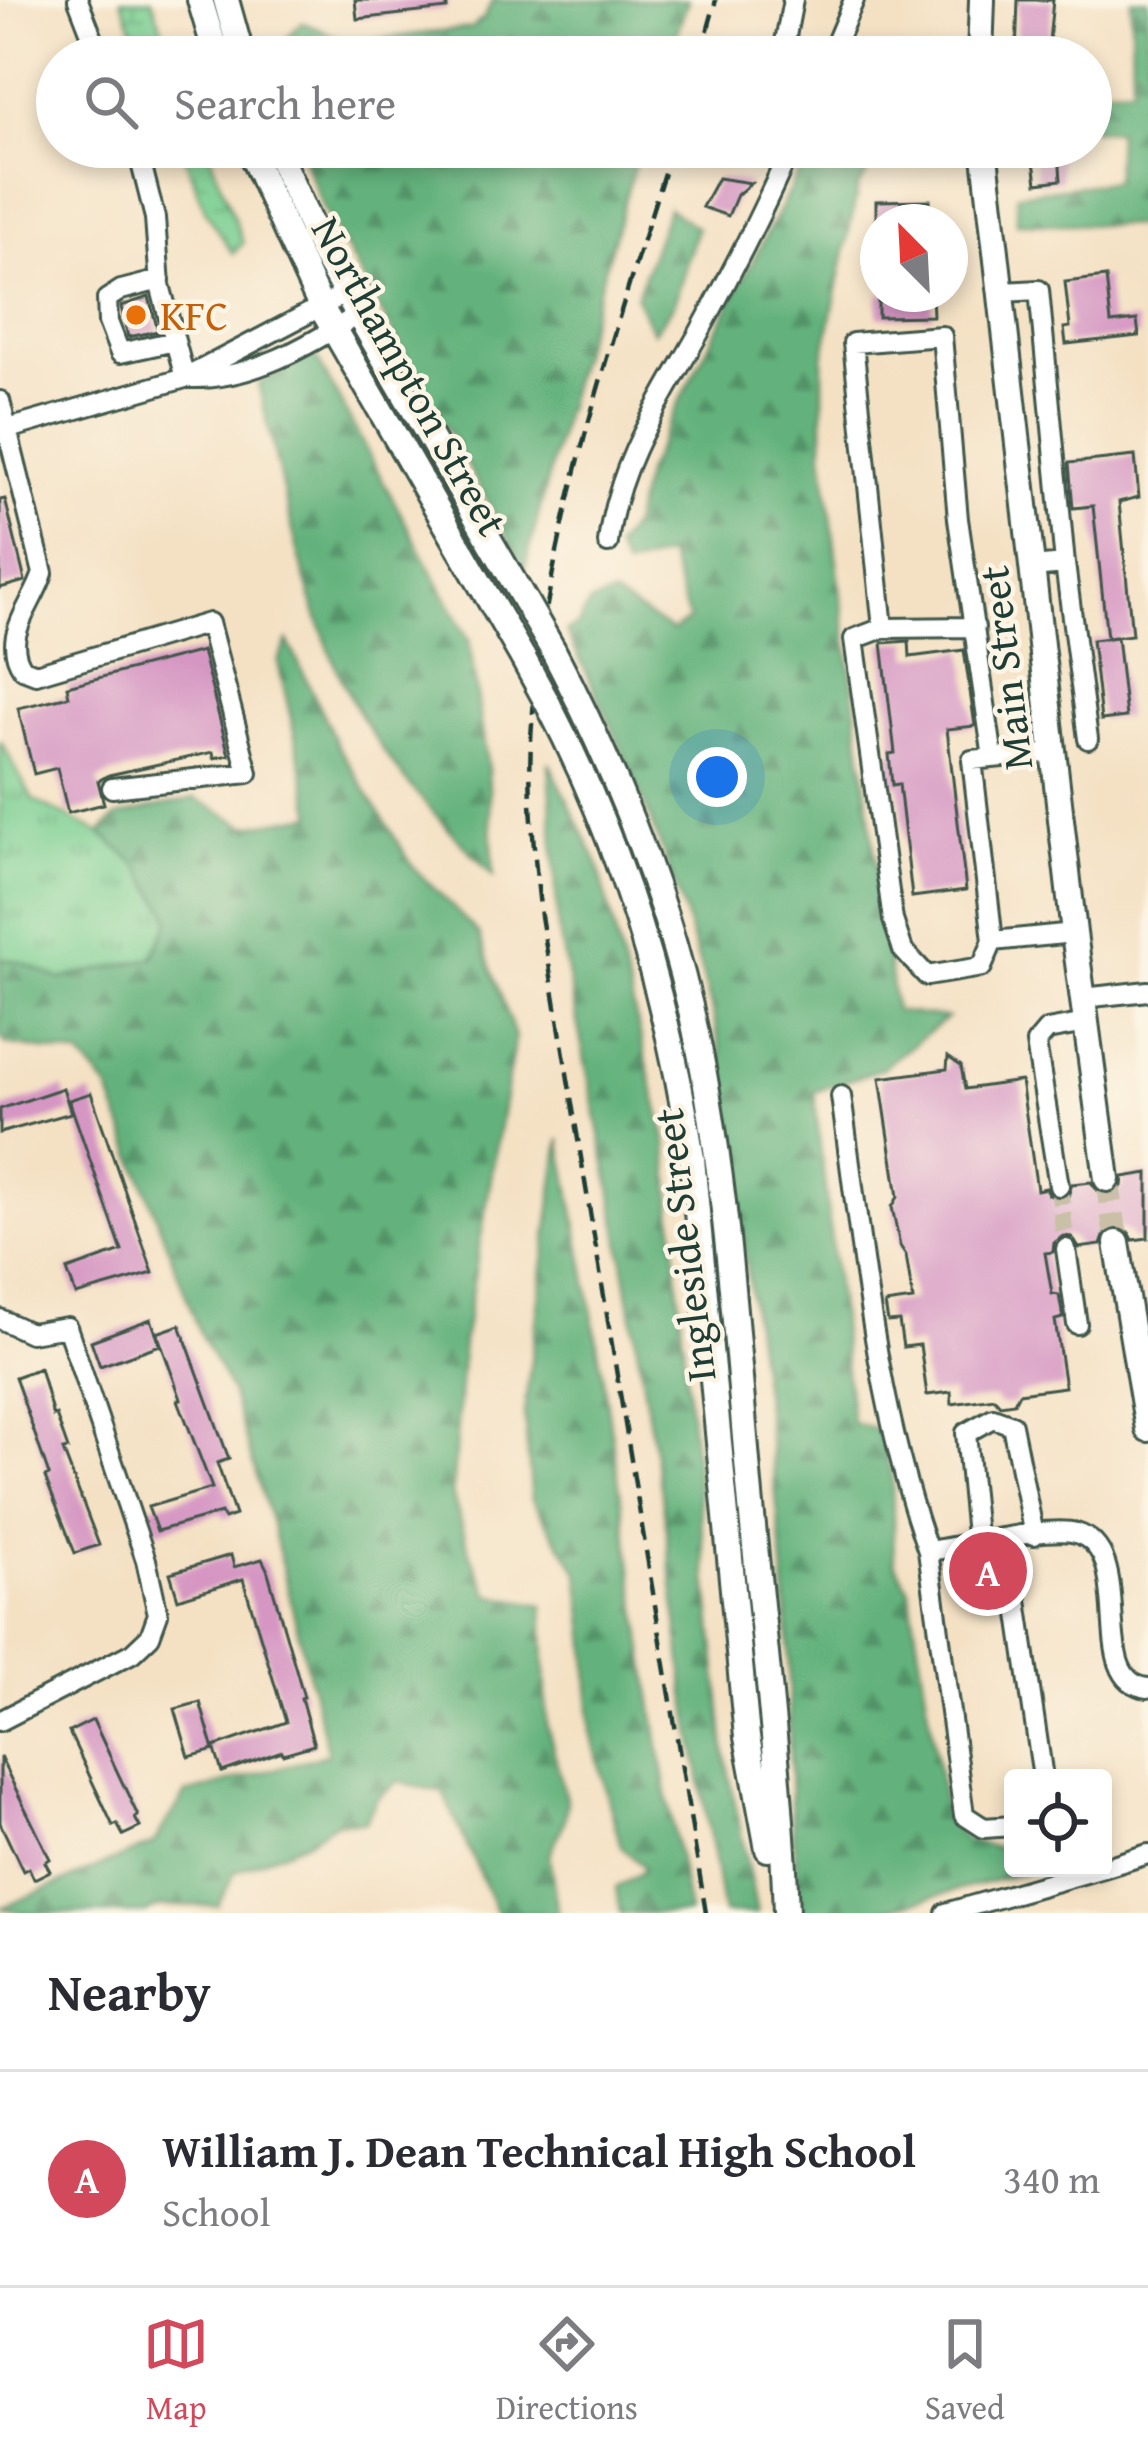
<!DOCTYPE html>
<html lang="en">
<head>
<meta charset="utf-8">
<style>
	:root { --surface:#fff; --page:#f7f7f7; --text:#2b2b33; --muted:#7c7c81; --line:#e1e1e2; --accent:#d1495b }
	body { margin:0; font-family:"Gentium Book Plus",serif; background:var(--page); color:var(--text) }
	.controls { position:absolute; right:36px; bottom:36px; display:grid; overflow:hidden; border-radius:12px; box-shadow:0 6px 18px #0003 }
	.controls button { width:108px; height:108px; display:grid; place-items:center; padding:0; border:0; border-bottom:3px solid var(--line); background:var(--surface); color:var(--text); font:60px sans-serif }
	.compass { position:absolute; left:860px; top:204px; width:108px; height:108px; border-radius:50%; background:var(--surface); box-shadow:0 6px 18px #0003; rotate:336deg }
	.you { position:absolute; left:717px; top:777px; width:42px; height:42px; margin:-30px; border:9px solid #fff; border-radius:50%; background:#1a73e8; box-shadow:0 0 0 18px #1a73e833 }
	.badge { display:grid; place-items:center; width:78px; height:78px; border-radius:50%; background:var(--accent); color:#fff; font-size:39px; font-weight:700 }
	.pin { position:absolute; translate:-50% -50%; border:6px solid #fff; box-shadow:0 3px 12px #0006 }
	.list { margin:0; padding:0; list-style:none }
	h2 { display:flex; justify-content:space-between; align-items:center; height:156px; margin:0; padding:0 48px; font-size:51px }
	h2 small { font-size:39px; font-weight:400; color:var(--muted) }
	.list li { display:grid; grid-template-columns:78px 1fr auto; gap:36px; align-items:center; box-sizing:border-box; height:216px; padding:0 48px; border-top:3px solid var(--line) }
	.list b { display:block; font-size:45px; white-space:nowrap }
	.list p { margin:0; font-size:39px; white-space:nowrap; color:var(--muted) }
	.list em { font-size:39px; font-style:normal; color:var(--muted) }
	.icon { flex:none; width:66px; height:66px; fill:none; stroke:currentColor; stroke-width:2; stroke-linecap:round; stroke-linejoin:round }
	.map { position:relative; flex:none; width:1148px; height:1913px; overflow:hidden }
	.search { position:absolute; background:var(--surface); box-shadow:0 6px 18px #0003; left:36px; right:36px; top:36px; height:132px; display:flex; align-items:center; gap:30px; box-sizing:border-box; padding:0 42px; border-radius:66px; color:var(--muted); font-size:45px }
	.sheet { height:372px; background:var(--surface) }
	nav { display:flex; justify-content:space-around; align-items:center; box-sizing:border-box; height:168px; border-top:3px solid var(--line); background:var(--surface); font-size:33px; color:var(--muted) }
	nav a { display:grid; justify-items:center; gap:6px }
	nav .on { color:var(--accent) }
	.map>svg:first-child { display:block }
	.grass { fill:url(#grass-tufts); stroke:#4d8664; stroke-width:3 }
	.forest { fill:url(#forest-firs); stroke:#427858; stroke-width:3 }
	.wetland { fill:url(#wetland-marsh); stroke:#4d8664; stroke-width:3 }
	.building { fill:#d596c3 }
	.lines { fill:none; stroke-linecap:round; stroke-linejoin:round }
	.minor-tunnel { stroke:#c9c0a7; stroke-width:18; stroke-dasharray:18 9; stroke-linecap:butt }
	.major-tunnel { stroke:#c9c0a7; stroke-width:24; stroke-dasharray:24 12; stroke-linecap:butt }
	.minor-casing { stroke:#3f564a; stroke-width:24 }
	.major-casing { stroke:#3f564a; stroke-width:30 }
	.minor { stroke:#fff; stroke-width:18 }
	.major { stroke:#fff; stroke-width:24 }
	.rail { stroke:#1f3d34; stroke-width:4.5; stroke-dasharray:18 9; stroke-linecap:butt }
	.major-bridge-casing { stroke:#3f564a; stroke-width:30; stroke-linecap:butt }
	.major-bridge { stroke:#fff; stroke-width:24 }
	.food-dot { fill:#e8710a; stroke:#fcf5e5; stroke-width:4.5 }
	.labels { text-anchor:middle; stroke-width:9; stroke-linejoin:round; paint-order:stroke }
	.food-label { font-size:42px; fill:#c56008; stroke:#fcf5e5; text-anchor:start }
	.street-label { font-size:42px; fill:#1f3d34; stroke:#fcf5e5 }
</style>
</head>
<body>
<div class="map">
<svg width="1148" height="1913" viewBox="0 0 1148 1913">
	<defs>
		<pattern id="grass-tufts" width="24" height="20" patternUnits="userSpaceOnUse" patternTransform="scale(3)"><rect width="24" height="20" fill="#7bcf93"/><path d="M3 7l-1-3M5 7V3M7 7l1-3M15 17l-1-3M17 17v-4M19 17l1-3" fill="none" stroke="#64a979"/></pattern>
		<pattern id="forest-firs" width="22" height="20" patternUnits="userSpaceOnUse" patternTransform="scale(3)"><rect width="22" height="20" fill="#64b27d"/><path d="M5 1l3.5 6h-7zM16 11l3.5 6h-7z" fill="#529267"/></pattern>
		<pattern id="wetland-marsh" width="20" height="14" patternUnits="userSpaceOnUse" patternTransform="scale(3)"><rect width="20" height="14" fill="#7bcf93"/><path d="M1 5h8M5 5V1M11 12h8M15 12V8" fill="none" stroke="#64a979"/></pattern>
	</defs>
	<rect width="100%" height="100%" fill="#fcf5e5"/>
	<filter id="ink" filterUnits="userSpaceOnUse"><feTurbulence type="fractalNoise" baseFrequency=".00833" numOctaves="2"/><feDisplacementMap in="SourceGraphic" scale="24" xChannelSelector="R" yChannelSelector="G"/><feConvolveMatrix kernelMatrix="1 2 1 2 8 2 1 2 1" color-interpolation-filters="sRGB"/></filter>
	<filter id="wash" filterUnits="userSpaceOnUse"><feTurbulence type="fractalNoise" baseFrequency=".004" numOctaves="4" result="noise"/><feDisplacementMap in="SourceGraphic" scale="48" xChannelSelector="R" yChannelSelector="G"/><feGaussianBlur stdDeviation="2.7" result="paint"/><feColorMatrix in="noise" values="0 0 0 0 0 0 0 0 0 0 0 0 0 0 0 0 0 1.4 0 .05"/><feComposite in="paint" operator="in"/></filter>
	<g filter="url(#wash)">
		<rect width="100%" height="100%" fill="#f4e1c4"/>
		<path class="grass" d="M0 740 33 800 100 833 137 864 171 918 152 958 60 979 18 961 0 959Z"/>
		<path class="forest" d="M493 0H688L669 57H269L302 22 350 42 472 28 484 18Z
			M1131 0H1148V226L1017 223V194L1115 181 1117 131 1091 129V89L1132 87Z
			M299 147H640L574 374 525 568 323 208Z
			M812 147H871L867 174 858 187 823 358V454L895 1011 947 1018 881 1069 814 1092 852 1423 876 1429 892 1475 894 1562 909 1589 946 1818 965 1840 1013 1852V1868H1044L870 1913H804C783 1814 793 1715 787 1615 779 1497 761 1380 746 1263 736 1176 732 1087 710 1003 677 874 626 749 566 631L578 625 590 603 613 596 672 631 689 620 668 555 625 568 615 548 632 525 644 476 675 410Z
			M668 208 697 228 674 305 653 332 636 297Z
			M315 355 469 640 488 770 494 876C442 823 390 770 354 704 304 612 284 485 258 384Z
			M288 641 338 746 414 868 479 934 515 1037 463 1342 452 1494 471 1555 490 1595 543 1605 547 1725 567 1803 564 1822 549 1856 558 1913H497L443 1792 398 1782 377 1798 365 1822H336L308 1841 235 1872 218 1905 161 1906 145 1913H22L2 1908 153 1844 186 1794 328 1754 272 1525 231 1392 202 1338 108 1088 80 1056 6 1044 0 1035V959L18 961 60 979 153 958 171 918 137 864 100 833 117 816 195 798 247 826 313 815 278 662Z
			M549 762 598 864 667 1144 684 1357 726 1758 757 1913H723L685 1689 665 1517 612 1193 558 928Z
			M560 1139C613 1395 638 1656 689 1913H620L616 1888 642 1872 643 1866 621 1847 591 1733 587 1644 579 1573 532 1500 524 1413Z"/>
		<path class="wetland" d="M121 0H152L172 57H144Z
			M181 147H207L243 243 233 254 206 212Z"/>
		<g id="blocks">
			<path class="building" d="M355 0H447V9L357 19Z
				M1018 0H1053L1048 52H1039V57H1016Z
				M1032 147H1054L1055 154H1059L1061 180 1037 183Z
				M718 178 751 183 737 195 728 216 702 207Z
				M930 200 931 222H876V201Z
				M1106 277 1111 323 1137 320 1139 336 1066 344 1064 328 1070 327 1065 282Z
				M878 294H932L933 316 878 317Z
				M149 297 158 331 128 337 121 306Z
				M1135 456 1139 497 1119 502 1132 635 1107 638 1093 506 1073 508 1069 463Z
				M5 499 25 581 0 588V500Z
				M1117 637 1126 717 1101 720 1092 640Z
				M909 641 910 657 964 650 975 726 947 729 966 890 912 897 899 784 892 785 889 754 895 753 882 643Z
				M202 651 229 755 214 758 213 752 109 775 98 781 104 804 68 813 57 768 34 774 18 708 69 696 67 686Z
				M948 1057 961 1066 965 1089 1021 1081 1037 1190 1046 1188 1049 1195 1060 1199 1068 1196 1072 1184 1091 1182 1100 1194 1110 1195 1122 1186 1123 1177 1148 1173V1238L1133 1240 1129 1232 1115 1227 1106 1231 1101 1245 1079 1248 1072 1237 1063 1236 1054 1243 1053 1252 1045 1253 1052 1294 1059 1295 1063 1318 1055 1320 1065 1387 1019 1393 1014 1403 1000 1405 994 1398 952 1404 951 1392 927 1395 920 1345 903 1347 899 1321 888 1322 885 1304 913 1300 906 1255 900 1246 892 1207 898 1197 880 1078 947 1069Z
				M63 1088 71 1113 0 1133V1109Z
				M91 1093 153 1273 76 1295 67 1270 122 1251 69 1100Z
				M151 1319 160 1345 100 1366 91 1341Z
				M180 1325 229 1459 217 1463 235 1515 224 1519 221 1513 157 1531 148 1507 212 1488 178 1400 181 1399 157 1333Z
				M40 1368 53 1416 56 1415 68 1449 63 1450 99 1545 75 1553 45 1477 49 1475 15 1377Z
				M231 1555 234 1567 262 1559 267 1569 304 1697 301 1698 314 1745 283 1754 282 1751 222 1772 214 1747 286 1722 243 1579 178 1599 170 1573Z
				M200 1702 214 1750 189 1757 175 1709Z
				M93 1720 138 1816 135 1818 140 1827 123 1835 117 1824 113 1826 69 1732Z
				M0 1757 50 1859 45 1862 50 1871 34 1879 29 1868 23 1871 0 1823Z"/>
		</g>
	</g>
	<g filter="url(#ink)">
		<use href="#blocks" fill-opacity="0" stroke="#3f564a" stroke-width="3"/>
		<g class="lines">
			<path class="minor-tunnel" d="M1059 1186 1066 1249"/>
			<path class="major-tunnel" d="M1107 1179 1117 1243"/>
			<g class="minor-casing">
				<path id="minor" d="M78 0 100 57
					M782 57 793 0
					M830 57 854 0
					M137 147 155 218 160 285 185 378
					M160 280 121 290 107 299 108 322 120 353 175 341
					M1001 292 1039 290 1065 564 1032 567
					M190 378C251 380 308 346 359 314
					M0 401 43 573C33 606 0 636 23 669L36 674 209 623 248 773 112 788
					M8 429 185 378 347 293
					M608 543C617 464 662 399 700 331 733 270 764 210 791 147
					M1065 564 1088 739
					M975 627 883 628 853 343 942 336 958 519 993 758
					M883 628 854 639 893 920 903 950 927 976 982 967 993 941
					M1054 752 972 760 993 941 1074 933
					M1083 998 1148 991
					M841 1096C862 1249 876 1404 928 1551 961 1547 1049 1525 1076 1533 1140 1551 1085 1682 1148 1688
					M1059 1186 1036 1043 1047 1030 1086 1023
					M1066 1249 1077 1324
					M0 1319 30 1333 67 1327 146 1560 158 1614 150 1636 132 1653 0 1721
					M1008 1539 1043 1778
					M977 1545 966 1433 993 1418 1012 1425 1034 1535
					M928 1551 964 1815 984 1828 1013 1826
					M1103 1868 1148 1854
					M946 1913 1103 1868"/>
			</g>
			<g class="major-casing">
				<path id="major" d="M200 0 217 57
					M226 0 242 57
					M980 57 982 0
					M248 147 321 307 523 658
					M275 147 325 257 525 601
					M984 147 1074 933 1107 1179
					M553 650C612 763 661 881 690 1006 727 1166 735 1332 750 1495 763 1634 781 1774 786 1913
					M548 704C623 847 668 1001 692 1159L747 1737 768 1849
					M1117 1243 1148 1429"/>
			</g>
			<use href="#minor" class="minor"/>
			<use href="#major" class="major"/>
			<path class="rail" d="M700 57 716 0
				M672 147C614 336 547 526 532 724 527 788 534 853 541 916L706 1913"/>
			<g class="major-bridge-casing">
				<path id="major-bridge" d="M525 601 553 650
					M523 658 548 704"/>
			</g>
			<use href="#major-bridge" class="major-bridge"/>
		</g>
	</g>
	<circle class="food-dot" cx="136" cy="315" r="12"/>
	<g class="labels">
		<g class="food-label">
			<text x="160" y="330">KFC</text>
		</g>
		<g class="street-label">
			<text transform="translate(410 376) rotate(61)" y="15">Northampton Street</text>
			<text transform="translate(1005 668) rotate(-97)" y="15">Main Street</text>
			<text transform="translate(684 1245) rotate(-97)" y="15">Ingleside Street</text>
		</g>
	</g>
</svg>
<div class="controls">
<button><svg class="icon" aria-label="locate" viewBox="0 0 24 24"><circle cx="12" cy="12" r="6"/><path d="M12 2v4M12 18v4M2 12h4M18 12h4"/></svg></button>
</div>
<svg class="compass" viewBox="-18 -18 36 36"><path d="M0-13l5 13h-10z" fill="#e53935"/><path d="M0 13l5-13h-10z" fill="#7c7c81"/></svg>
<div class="you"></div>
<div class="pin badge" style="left:988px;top:1571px">A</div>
<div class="search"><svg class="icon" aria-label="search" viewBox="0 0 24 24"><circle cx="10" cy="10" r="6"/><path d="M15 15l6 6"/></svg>Search here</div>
</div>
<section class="sheet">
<h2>Nearby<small></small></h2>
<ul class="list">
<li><span class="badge">A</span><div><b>William J. Dean Technical High School</b><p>School</p></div><em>340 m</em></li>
</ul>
</section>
<nav>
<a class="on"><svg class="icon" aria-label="map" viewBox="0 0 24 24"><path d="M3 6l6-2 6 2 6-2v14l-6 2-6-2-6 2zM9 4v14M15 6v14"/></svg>Map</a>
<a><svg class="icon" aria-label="directions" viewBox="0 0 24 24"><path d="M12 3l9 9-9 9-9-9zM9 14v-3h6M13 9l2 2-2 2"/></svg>Directions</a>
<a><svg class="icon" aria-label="saved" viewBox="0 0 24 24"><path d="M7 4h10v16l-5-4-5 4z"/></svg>Saved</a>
</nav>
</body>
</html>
